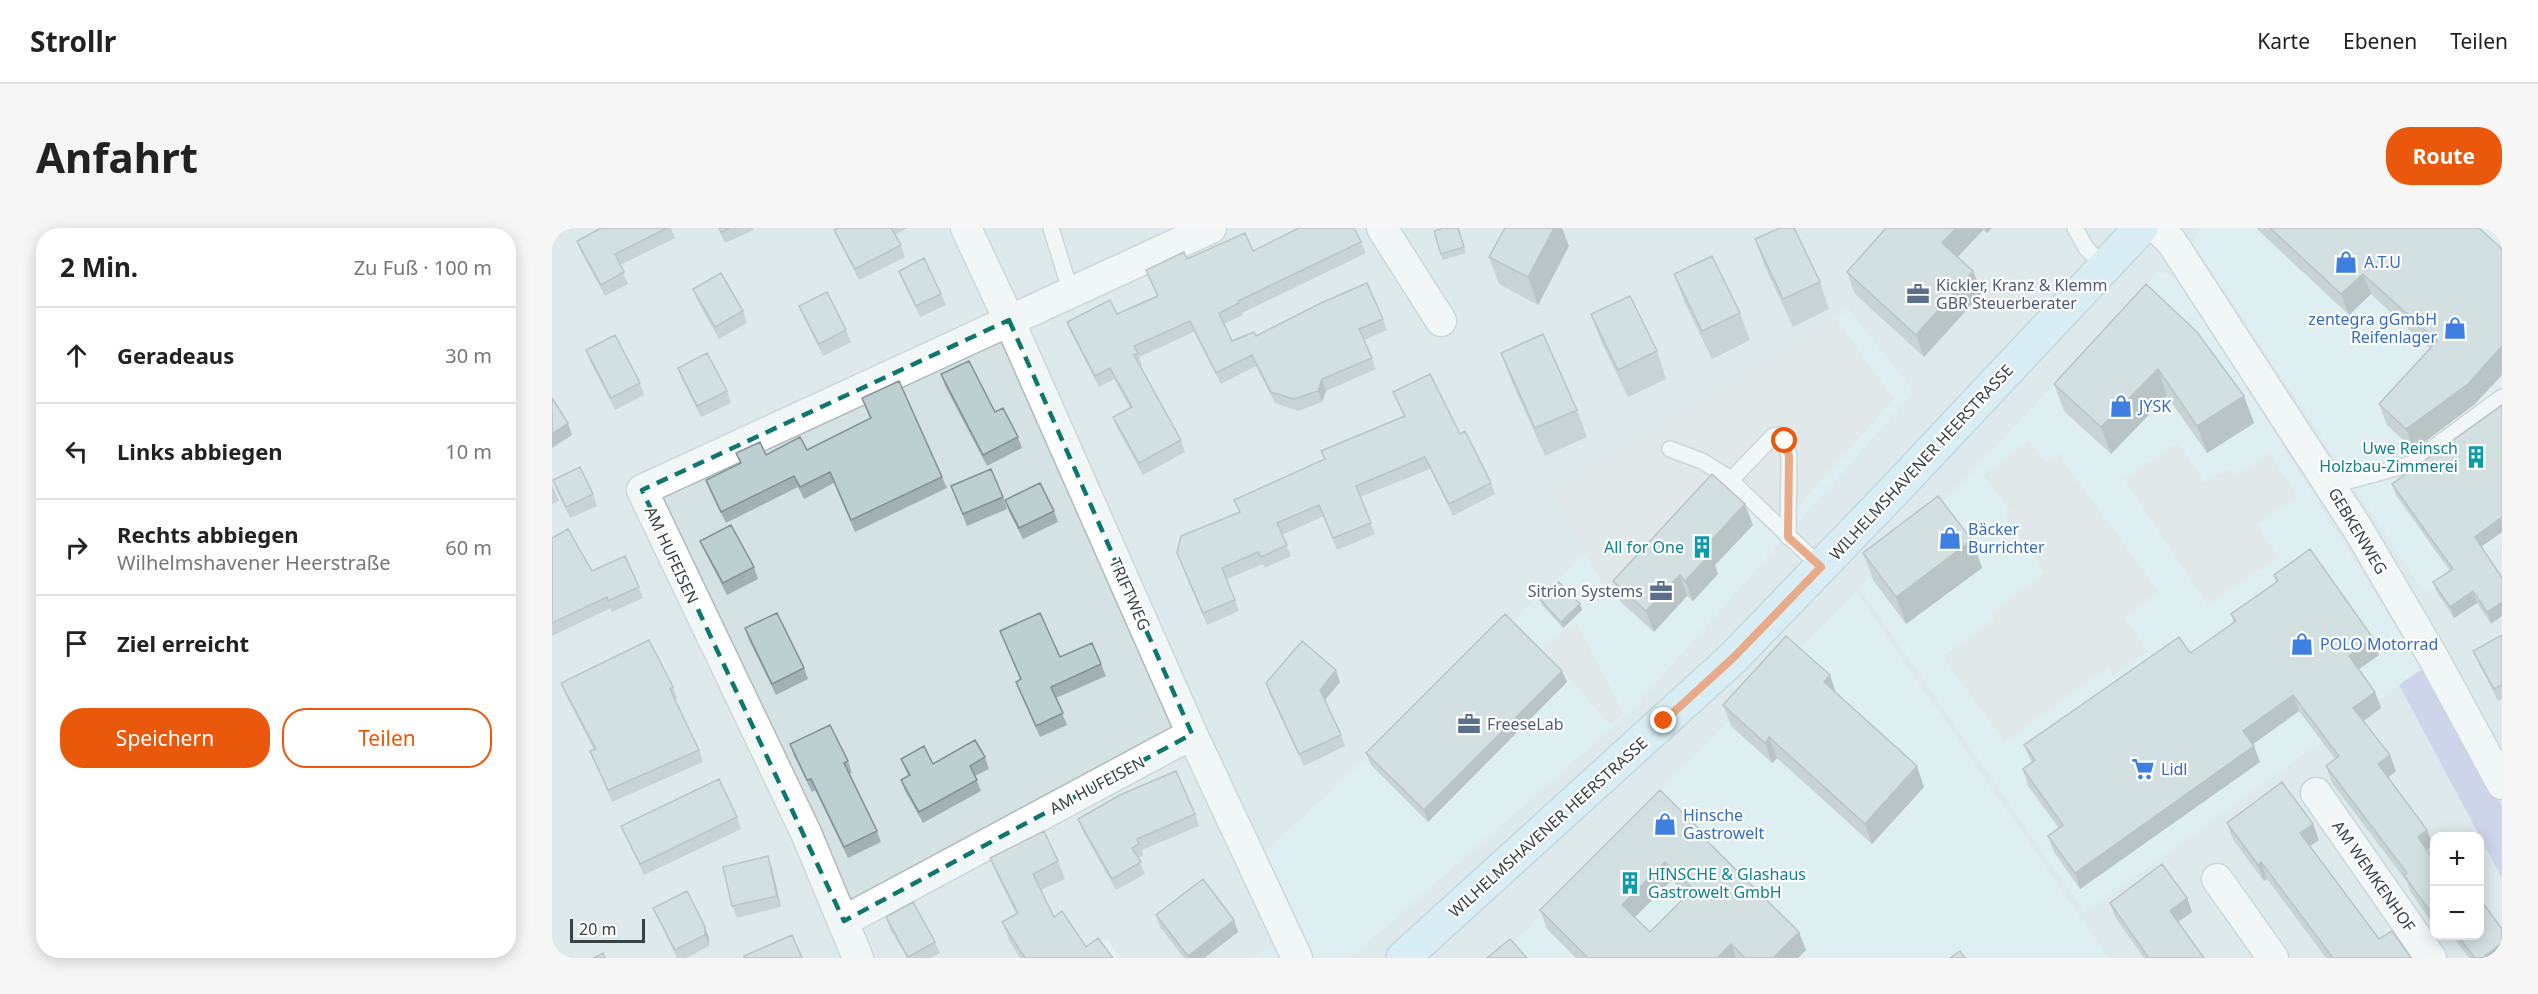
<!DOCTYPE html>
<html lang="de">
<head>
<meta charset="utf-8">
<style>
	:root { --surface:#fff; --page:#f6f6f6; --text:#222; --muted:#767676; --line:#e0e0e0; --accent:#ea580c }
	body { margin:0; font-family:"Noto Sans",sans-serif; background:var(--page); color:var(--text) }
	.controls { position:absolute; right:18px; bottom:18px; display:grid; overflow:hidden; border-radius:12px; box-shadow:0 3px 15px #0003 }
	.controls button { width:54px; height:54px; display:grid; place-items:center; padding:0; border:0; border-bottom:2px solid var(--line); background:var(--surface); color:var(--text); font:30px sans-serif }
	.scale { position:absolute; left:18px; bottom:15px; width:75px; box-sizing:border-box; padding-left:6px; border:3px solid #364243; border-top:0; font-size:16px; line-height:21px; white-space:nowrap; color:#364243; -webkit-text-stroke:4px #fff; paint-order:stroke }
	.stop { position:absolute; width:18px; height:18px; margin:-14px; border:4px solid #ea580c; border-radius:50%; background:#fff }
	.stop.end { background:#ea580c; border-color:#fff; box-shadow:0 2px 6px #0008 }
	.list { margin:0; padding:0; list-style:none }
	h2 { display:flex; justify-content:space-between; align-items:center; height:78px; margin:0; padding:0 24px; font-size:26px }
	h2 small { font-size:20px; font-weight:400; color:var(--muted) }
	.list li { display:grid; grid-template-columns:39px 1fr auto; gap:18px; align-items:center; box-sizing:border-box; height:96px; padding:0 24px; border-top:2px solid var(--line) }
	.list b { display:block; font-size:22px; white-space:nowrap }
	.list p { margin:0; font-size:20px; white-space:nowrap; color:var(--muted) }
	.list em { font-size:20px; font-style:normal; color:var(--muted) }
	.actions { display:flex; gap:12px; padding:18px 24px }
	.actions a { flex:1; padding:14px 0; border:2px solid var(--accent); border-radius:24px; text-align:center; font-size:21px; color:var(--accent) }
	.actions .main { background:var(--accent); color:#fff }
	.icon { flex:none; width:33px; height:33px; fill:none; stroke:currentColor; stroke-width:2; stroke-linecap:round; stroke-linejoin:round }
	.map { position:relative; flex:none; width:1950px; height:730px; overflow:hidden; border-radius:24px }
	header { display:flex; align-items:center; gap:36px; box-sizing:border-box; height:84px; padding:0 30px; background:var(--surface); border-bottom:2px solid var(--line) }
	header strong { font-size:28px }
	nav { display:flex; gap:33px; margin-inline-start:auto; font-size:21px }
	.intro { display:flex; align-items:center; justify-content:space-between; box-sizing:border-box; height:144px; padding:0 36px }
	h1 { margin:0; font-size:42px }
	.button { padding:15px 27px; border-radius:24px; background:var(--accent); color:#fff; font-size:21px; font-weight:700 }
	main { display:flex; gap:36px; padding:0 36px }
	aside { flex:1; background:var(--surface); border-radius:24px; box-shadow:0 3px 15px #0003 }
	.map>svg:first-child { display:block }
	.residential { fill:#d4e2e4; fill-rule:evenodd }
	.commercial { fill:#d3eff1 }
	.green { fill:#b2b5e2 }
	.parking { fill:#dbdfdf }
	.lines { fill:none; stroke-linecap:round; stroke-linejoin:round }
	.lane-casing { stroke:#acbbbe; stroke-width:18 }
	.street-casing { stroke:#acbbbe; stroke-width:33 }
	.secondary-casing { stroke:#97bec9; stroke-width:36 }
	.lane { stroke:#fff; stroke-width:15 }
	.street { stroke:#fff; stroke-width:30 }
	.secondary { stroke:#c8edf9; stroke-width:33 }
	.wall { fill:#a2b2b4; fill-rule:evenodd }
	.shaded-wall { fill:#849192 }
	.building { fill:#bccfd1; stroke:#849192; stroke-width:1.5; fill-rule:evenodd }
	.route { stroke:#ea580c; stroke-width:8 }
	.marked { fill:none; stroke:#0f766e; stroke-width:4.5; stroke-dasharray:12 8; stroke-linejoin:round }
	.labels { text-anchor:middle; stroke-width:4.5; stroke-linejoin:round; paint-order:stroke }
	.shop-label { font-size:16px; fill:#366cbe; stroke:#fff; text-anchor:start }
	.service-label { font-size:16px; fill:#4e5e75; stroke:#fff; text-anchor:start }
	.culture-label { font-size:16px; fill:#0d838f; stroke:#fff; text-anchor:end }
	.street-label { font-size:16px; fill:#364243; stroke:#fff }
</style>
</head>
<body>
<header>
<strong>Strollr</strong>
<nav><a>Karte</a><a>Ebenen</a><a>Teilen</a></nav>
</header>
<div class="intro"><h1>Anfahrt</h1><a class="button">Route</a></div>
<main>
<aside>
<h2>2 Min.<small>Zu Fuß · 100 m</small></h2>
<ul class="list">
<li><svg class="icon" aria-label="ahead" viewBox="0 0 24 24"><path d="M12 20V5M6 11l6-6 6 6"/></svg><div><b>Geradeaus</b></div><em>30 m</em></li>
<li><svg class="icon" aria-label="left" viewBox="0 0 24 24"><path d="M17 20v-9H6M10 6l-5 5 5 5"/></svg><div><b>Links abbiegen</b></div><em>10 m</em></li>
<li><svg class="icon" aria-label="right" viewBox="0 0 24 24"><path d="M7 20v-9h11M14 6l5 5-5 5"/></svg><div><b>Rechts abbiegen</b><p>Wilhelmshavener Heerstraße</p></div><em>60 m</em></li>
<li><svg class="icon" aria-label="arrive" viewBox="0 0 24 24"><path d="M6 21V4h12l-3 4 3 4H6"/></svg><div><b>Ziel erreicht</b></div></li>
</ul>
<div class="actions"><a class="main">Speichern</a><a>Teilen</a></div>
</aside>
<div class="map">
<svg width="1950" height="730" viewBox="0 0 1950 730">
	<rect width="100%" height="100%" fill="#e6eff1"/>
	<path class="residential" d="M0 0H1950V730H798L1079 483 701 730H568L555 711 528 730H0ZM1882 608H1928V708H1882Z"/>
	<path class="commercial" d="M1648 0H1950V316L1873 366 1641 15Z
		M1607 43 1626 50 1870 441 1533 685 1307 359 1419 245Z
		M1296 80 1362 164 1079 483 798 730H701L741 704 712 625Z
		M1304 364 1557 730H942L972 705 1165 504Z"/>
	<path class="green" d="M1870 441 1950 578V650L1847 457Z"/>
	<path class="parking" d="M1284 91 1342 171 1231 295 1168 257 1055 364 999 264Z
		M1477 213 1494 235 1506 226 1607 364 1572 389 1596 423 1562 447 1556 439 1453 514 1391 429 1443 391 1439 385 1493 345 1453 289 1459 284 1431 247Z
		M1626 215 1653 255 1675 241 1681 249 1718 226 1746 269 1704 296 1726 329 1655 376 1572 250Z
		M1024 394 1071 485 1058 497 991 420Z"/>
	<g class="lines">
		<g class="lane-casing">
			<path id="lane" d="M499 0 519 65
				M1523 0 1534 20 1553 39
				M1118 221 1150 233 1174 248 1269 339
				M1179 252 1221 208 1226 207 1233 213 1237 228 1236 309
				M1778 258 1859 236 1950 169"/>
		</g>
		<g class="street-casing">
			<path id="street" d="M414 0 457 92 640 506 745 730
				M830 0 889 93
				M1605 0 1619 13 1806 301 1881 429 1950 556
				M1764 565 1879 730
				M1665 651 1721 730
				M292 693 640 506
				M306 730 254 605 90 262 659 0"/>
		</g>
		<g class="secondary-casing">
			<path id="secondary" d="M851 730 1181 430 1339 266 1589 0"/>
		</g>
		<use href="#lane" class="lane"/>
		<use href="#street" class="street"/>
		<use href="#secondary" class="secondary"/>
	</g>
	<path class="wall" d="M49 0H119L123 10 68 37 76 56 53 68 29 24 25 13Z
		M166 0H201L202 2 173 15Z
		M286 0H355L343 7 349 17 353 29 307 52 287 13 282 2Z
		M906 0 914 25 891 32 889 26Z
		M1334 0H1440L1435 5 1431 2 1406 29 1421 43 1430 65 1372 129 1303 66 1295 44Z
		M1705 0H1927L1923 176 1862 222 1835 197 1827 176 1878 121 1819 66 1797 87 1706 2Z
		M1203 11 1268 54 1277 81 1241 99 1213 39Z
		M809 14 814 25 690 85 691 87 672 96 680 113 704 108 831 91 835 102 812 112 824 141 774 163 770 174 746 183 723 175 704 138 669 156 642 104 587 129 590 137 588 138 629 212 633 224 591 247 565 200 561 189 578 180 562 151 547 159 519 105 515 94 565 86 605 68 594 42 635 31 701 23Z
		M1017 18 986 77 947 56 937 29Z
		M347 43 389 66 394 77 368 89 351 54Z
		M1122 46 1188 85 1198 112 1160 131 1132 73Z
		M141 61 191 83 195 95 167 111 145 72Z
		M247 78 294 102 299 114 271 128 252 90Z
		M1039 86 1105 123 1114 151 1076 169 1049 113Z
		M1645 104 1702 195 1655 225 1615 168 1559 226 1512 183 1502 156Z
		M34 122 88 155 92 167 63 182 38 133Z
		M949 125 1025 182 1035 209 993 228 959 152Z
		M126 140 175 163 179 175 149 189 130 152Z
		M389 146 443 184 466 209 470 220 435 238 393 158Z
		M841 164 908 206 939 255 943 266 901 288 878 241 808 269 823 306 785 322 772 288 730 307 739 328 713 340 711 336 675 351 687 383 655 397 625 325 687 284 682 272 772 231 852 189Z
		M310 170 390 249 395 260 303 304 282 255 252 271 246 259 174 295 158 263 154 252 188 235 184 225 214 227 255 222 318 190Z
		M1950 177V304L1929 319 1939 396 1925 375 1902 390 1886 366 1881 354 1898 343 1844 267 1840 256Z
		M1 252 41 266 45 278 18 290 5 263Z
		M0 256 7 273 0 276Z
		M399 258 451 269 455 281 415 298Z
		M453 272 502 283 506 294 471 311 457 284Z
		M1201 297 1163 337 1166 346 1141 373 1135 368 1102 404 1069 374 1061 353Z
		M0 310 40 343 87 359 91 370 60 384 59 380 0 408Z
		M1420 312 1430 340 1354 396 1321 352 1311 325Z
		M148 313 202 339 206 351 175 367 153 324Z
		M1722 347 1827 427 1807 441 1829 480 1812 493 1844 543 1836 549 1875 602 1881 618 1875 622 1882 633V698L1858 663 1855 654 1780 555 1774 538 1783 531 1747 483 1701 516 1708 534 1528 661 1502 624 1496 608 1507 600 1476 558 1471 541 1480 535 1472 517 1647 419 1682 395 1679 386 1724 354Z
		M988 371 1028 376 1030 382 1011 400 990 377Z
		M193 400 252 440 256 451 224 467 197 412Z
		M448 403 508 429 549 436 554 448 504 470 515 497 488 509 468 465 464 454 468 451Z
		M1950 407V471L1946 473 1926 434 1921 423Z
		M1010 443 1015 454 876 594 819 537 814 525Z
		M788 454 773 472 789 507 793 518 752 538 718 467 714 455Z
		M9 455 121 459 125 470 123 472 147 522 151 534 60 574 38 523 42 522 13 466Z
		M1284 464 1372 559 1320 616 1225 530 1220 535 1179 498 1171 477Z
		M238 516 296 533 300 545 297 546 325 603 329 614 296 630 263 562 260 564 242 528Z
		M433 529 437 541 423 548 429 563 371 595 353 563 349 552 356 548 349 531 381 536Z
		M643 586 647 598 590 622 591 627 586 630 593 646 564 662 530 602 526 591Z
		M185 589 189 601 92 647 74 609 69 598Z
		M1675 595 1767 612 1758 618 1827 711 1859 730H1774L1715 651 1712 653 1681 612Z
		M1156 614 1254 722 1246 730H1024L995 701 988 682ZM1120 652 1135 667 1098 704 1083 689Z
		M216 628 220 640 229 679 185 690 180 678Z
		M438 630 506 633 513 651 489 662 502 689 534 719 561 730H468L457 712 450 694 464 686 445 647Z
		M135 663 157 710V718L134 730H125L106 691 101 680Z
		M1635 670 1640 684 1626 694 1652 730H1592L1563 689 1558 675Z
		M604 687 682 692 686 704 652 730H632L608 699Z
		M334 689 383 714 388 725 379 730H355L338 701Z
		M1900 708H1928L1950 730H1917Z"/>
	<path class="shaded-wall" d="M1002 0H1010L1017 18 986 77 976 49Z
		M1404 0H1430L1431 2 1398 37 1390 15Z
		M1433 0H1440L1435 5Z
		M1421 43 1430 65 1372 129 1364 107Z
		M1811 46 1819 66 1797 87 1789 66Z
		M1950 118V147L1923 176 1862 222 1854 201Z
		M1606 141 1615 168 1559 226 1549 199Z
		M770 151 774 163 770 174 766 163Z
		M1692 168 1702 195 1655 225 1645 198Z
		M16 195 20 207 0 220V206Z
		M1193 276 1201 297 1163 337 1166 346 1141 373 1133 353 1153 319Z
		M1950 289V304L1927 320 1923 309Z
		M1420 312 1430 340 1354 396 1344 369Z
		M1128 347 1135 368 1102 404 1094 383Z
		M1921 363 1925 375 1902 390 1898 379Z
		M1950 374V388L1939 396 1935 384Z
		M1028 376 1030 382 1011 400 1009 394Z
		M1821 410 1827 427 1803 444 1797 428Z
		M784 442 788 454 772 473 768 462Z
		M1010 443 1015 454 876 594 872 582Z
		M1278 447 1285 468 1272 454Z
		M1823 464 1829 480 1807 496 1801 480Z
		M1741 467 1747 483 1697 519 1691 503Z
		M1217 509 1225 530 1220 535 1213 515Z
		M1702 518 1708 534 1528 661 1523 645Z
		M1838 527 1844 543 1832 553 1826 536Z
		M1365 538 1372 559 1320 616 1313 596Z
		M1761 596 1767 612 1754 621 1748 605Z
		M1875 602 1881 618 1871 625 1866 609Z
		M216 628 220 640 229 679 225 668Z
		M1113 634 1120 652 1077 695 1070 677Z
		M1709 634 1715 651 1712 653 1706 637Z
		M1635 670 1640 684 1623 696 1618 683Z
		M682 692 686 704 652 730H636V728Z
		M153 699 157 710V718L153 707Z
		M1247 704 1254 722 1246 730H1221Z
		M1950 715V730H1930Z
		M1179 716 1184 730H1165Z"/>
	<path class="building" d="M49 0H115L63 26 72 44 49 57 25 13Z
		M167 0H178L169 4Z
		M286 0H339L349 17 303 41 282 2Z
		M747 0H802L809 14 686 73 687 75 667 85 680 113 702 104 704 108 769 75 815 55 831 91 807 101 820 130 770 151 766 163 742 171 719 164 700 127 664 145 638 93 582 118 586 125 582 127 629 212 587 235 561 189 580 179 558 140 543 148 515 94 558 72 565 86 606 68 594 42 632 24 635 31 693 5 701 23Z
		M891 0H906L912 19 889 26 882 3Z
		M953 0H1002L976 49 937 29Z
		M1228 0H1242L1268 54 1231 71 1203 11Z
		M1334 0H1404L1390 15 1421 43 1364 107 1295 44Z
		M1718 0H1927L1950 21V118L1916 156 1854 201 1827 176 1885 113 1811 46 1789 66Z
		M1160 28 1188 85 1150 103 1122 46Z
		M372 30 389 66 364 78 347 43Z
		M169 45 191 83 163 99 141 61Z
		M1594 56 1645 104 1692 168 1645 198 1606 141 1549 199 1502 156Z
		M275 64 294 102 267 116 247 78Z
		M1078 68 1105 123 1066 142 1039 86Z
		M991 106 1025 182 983 200 949 125Z
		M63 107 88 155 59 170 34 122Z
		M155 125 175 163 145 178 126 140Z
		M417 133 443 184 451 180 466 209 431 227 389 146Z
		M878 146 908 206 913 203 939 255 897 276 873 229 804 258 819 295 781 310 767 277 725 295 735 317 709 329 706 324 670 340 683 372 651 385 625 325 629 308 688 284 682 272 773 231 769 223 853 188 841 164Z
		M347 153 390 249 299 292 278 244 248 259 242 248 169 284 154 252 189 235 184 225 208 214 214 227 248 209 255 222 319 190 310 170Z
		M0 170 16 195 0 206Z
		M1950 177V289L1923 309 1950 350V374L1935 384 1921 363 1898 379 1881 354 1901 341 1840 256Z
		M28 239 41 266 14 279 1 252Z
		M439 241 451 269 411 286 399 258Z
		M1160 246 1193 276 1153 319 1159 325 1133 353 1128 347 1094 383 1061 353Z
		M488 255 502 283 467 300 453 272Z
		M1386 268 1420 312 1344 369 1311 325Z
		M179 297 202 339 171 355 148 313Z
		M16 301 40 343 73 328 87 359 56 373 55 369 0 395V310Z
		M1758 321 1821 410 1797 428 1823 464 1801 480 1838 527 1826 536 1875 602 1866 609 1882 633V689L1852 647 1855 645 1774 538 1787 528 1741 467 1691 503 1702 518 1523 645 1496 608 1511 597 1471 541 1483 532 1472 517 1627 409 1638 425 1647 419 1684 393 1679 386 1726 353 1722 347Z
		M1007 354 1028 376 1009 394 988 371Z
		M225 385 252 440 220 456 193 400Z
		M488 385 508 429 540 415 549 436 499 459 511 485 484 498 464 454 469 451 448 403Z
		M953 386 1010 443 872 582 814 525Z
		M1950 407V457L1942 461 1921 423Z
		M1234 408 1278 447 1272 454 1365 538 1313 596 1217 509 1213 515 1171 477Z
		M97 412 121 459 118 461 147 522 56 562 38 523 44 521 9 455Z
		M750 413 784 442 768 462 789 507 747 526 714 455Z
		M278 497 296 533 292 535 325 603 292 619 259 551 255 552 238 516Z
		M423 512 433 529 418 538 425 552 367 584 349 552 358 547 349 531 372 518 381 536Z
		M624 543 643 586 585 611 587 616 580 620 589 634 560 651 526 591 568 567Z
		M167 551 185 589 88 636 69 598Z
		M1730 554 1761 596 1748 605 1827 711 1840 703 1859 730H1781L1709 634 1706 637 1675 595Z
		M1108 562 1153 607 1151 609 1247 704 1221 730H1193L1179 716 1165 730H1036L988 682ZM1113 634 1141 661 1098 704 1070 677Z
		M492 603 506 633 481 646 502 689 510 683 534 719 546 710 561 730H473L450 694 466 685 438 630Z
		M216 628 225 668 180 678 171 639Z
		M1610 636 1635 670 1618 683 1652 730H1597L1558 675Z
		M651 651 682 692 636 728 604 687Z
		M135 663 153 699V707L123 722 101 680Z
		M361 674 383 714 356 729 334 689Z
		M1930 674 1950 701V715L1930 730H1923L1906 708H1928V676Z
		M240 707 250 730H192V728Z
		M958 711 975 730H935Z
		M1408 723 1413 730H1398Z
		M51 725 53 730H42Z"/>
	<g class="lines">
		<path class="route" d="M1112 493 1181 430 1269 339 1236 309 1237 228 1233 213"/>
	</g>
	<path d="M0 0H1950V730H0ZM457 92 640 506 292 693 90 262Z" fill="#e6eff1" fill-opacity=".55" fill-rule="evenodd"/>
	<path class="marked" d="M457 92 640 506 292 693 90 262Z"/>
	<defs>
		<g id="shop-bare" transform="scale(1.8)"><path d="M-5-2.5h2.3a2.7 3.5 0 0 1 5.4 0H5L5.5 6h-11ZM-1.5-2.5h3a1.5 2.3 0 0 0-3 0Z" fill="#3f7fe0" stroke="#fff" stroke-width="2.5" paint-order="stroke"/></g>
		<g id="office-bare" transform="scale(1.8)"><path d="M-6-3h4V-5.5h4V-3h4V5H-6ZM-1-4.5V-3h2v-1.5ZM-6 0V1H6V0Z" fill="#5c6f8a" stroke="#fff" stroke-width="2.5" paint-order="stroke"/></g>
		<g id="building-bare" transform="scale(1.8)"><path d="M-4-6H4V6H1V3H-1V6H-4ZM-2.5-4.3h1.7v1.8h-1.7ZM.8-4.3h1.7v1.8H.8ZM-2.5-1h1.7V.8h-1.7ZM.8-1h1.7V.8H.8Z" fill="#0f9aa8" stroke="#fff" stroke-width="2.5" paint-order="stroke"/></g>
		<g id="supermarket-bare" transform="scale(1.8)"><path d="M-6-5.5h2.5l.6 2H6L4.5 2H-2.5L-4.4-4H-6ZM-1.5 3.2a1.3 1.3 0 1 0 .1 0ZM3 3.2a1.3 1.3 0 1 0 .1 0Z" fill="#3f7fe0" stroke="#fff" stroke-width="2.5" paint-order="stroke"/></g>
	</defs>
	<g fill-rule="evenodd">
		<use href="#shop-bare" x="1794" y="34"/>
		<use href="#office-bare" x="1366" y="66"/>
		<use href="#shop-bare" x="1903" y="100"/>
		<use href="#shop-bare" x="1569" y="178"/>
		<use href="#building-bare" x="1924" y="229"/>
		<use href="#shop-bare" x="1398" y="310"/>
		<use href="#building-bare" x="1150" y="319"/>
		<use href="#office-bare" x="1109" y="363"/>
		<use href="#shop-bare" x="1750" y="416"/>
		<use href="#office-bare" x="917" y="496"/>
		<use href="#supermarket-bare" x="1591" y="541"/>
		<use href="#shop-bare" x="1113" y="596"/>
		<use href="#building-bare" x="1078" y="655"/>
	</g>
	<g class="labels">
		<g class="shop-label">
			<text x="1812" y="40">A.T.U</text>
			<text x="1885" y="97" text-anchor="end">zentegra gGmbH<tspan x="1885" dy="18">Reifenlager</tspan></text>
			<text x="1587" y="184">JYSK</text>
			<text x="1416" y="307">Bäcker<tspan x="1416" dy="18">Burrichter</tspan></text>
			<text x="1768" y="422">POLO Motorrad</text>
			<text x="1609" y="547">Lidl</text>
			<text x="1131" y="593">Hinsche<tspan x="1131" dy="18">Gastrowelt</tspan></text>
		</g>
		<g class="service-label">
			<text x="1384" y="63">Kickler, Kranz &amp; Klemm<tspan x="1384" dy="18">GBR Steuerberater</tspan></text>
			<text x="1091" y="369" text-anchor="end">Sitrion Systems</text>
			<text x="935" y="502">FreeseLab</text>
		</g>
		<g class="culture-label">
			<text x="1906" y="226">Uwe Reinsch<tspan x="1906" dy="18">Holzbau-Zimmerei</tspan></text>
			<text x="1132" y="325">All for One</text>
			<text x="1096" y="652" text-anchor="start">HINSCHE &amp; Glashaus<tspan x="1096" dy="18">Gastrowelt GmbH</tspan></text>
		</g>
		<g class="street-label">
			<text transform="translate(1369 234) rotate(-47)" y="6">WILHELMSHAVENER HEERSTRASSE</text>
			<text transform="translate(1806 303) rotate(59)" y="6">GEBKENWEG</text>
			<text transform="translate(120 327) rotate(65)" y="6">AM HUFEISEN</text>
			<text transform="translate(578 366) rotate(66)" y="6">TRIFTWEG</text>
			<text transform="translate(545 557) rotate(-28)" y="6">AM HUFEISEN</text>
			<text transform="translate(996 599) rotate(-42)" y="6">WILHELMSHAVENER HEERSTRASSE</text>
			<text transform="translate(1822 648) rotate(55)" y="6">AM WEMKENHOF</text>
		</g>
	</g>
</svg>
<div class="controls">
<button>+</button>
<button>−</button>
</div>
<div class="scale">20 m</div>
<div class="stop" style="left:1233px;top:213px"></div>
<div class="stop end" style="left:1112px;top:493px"></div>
</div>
</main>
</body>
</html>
